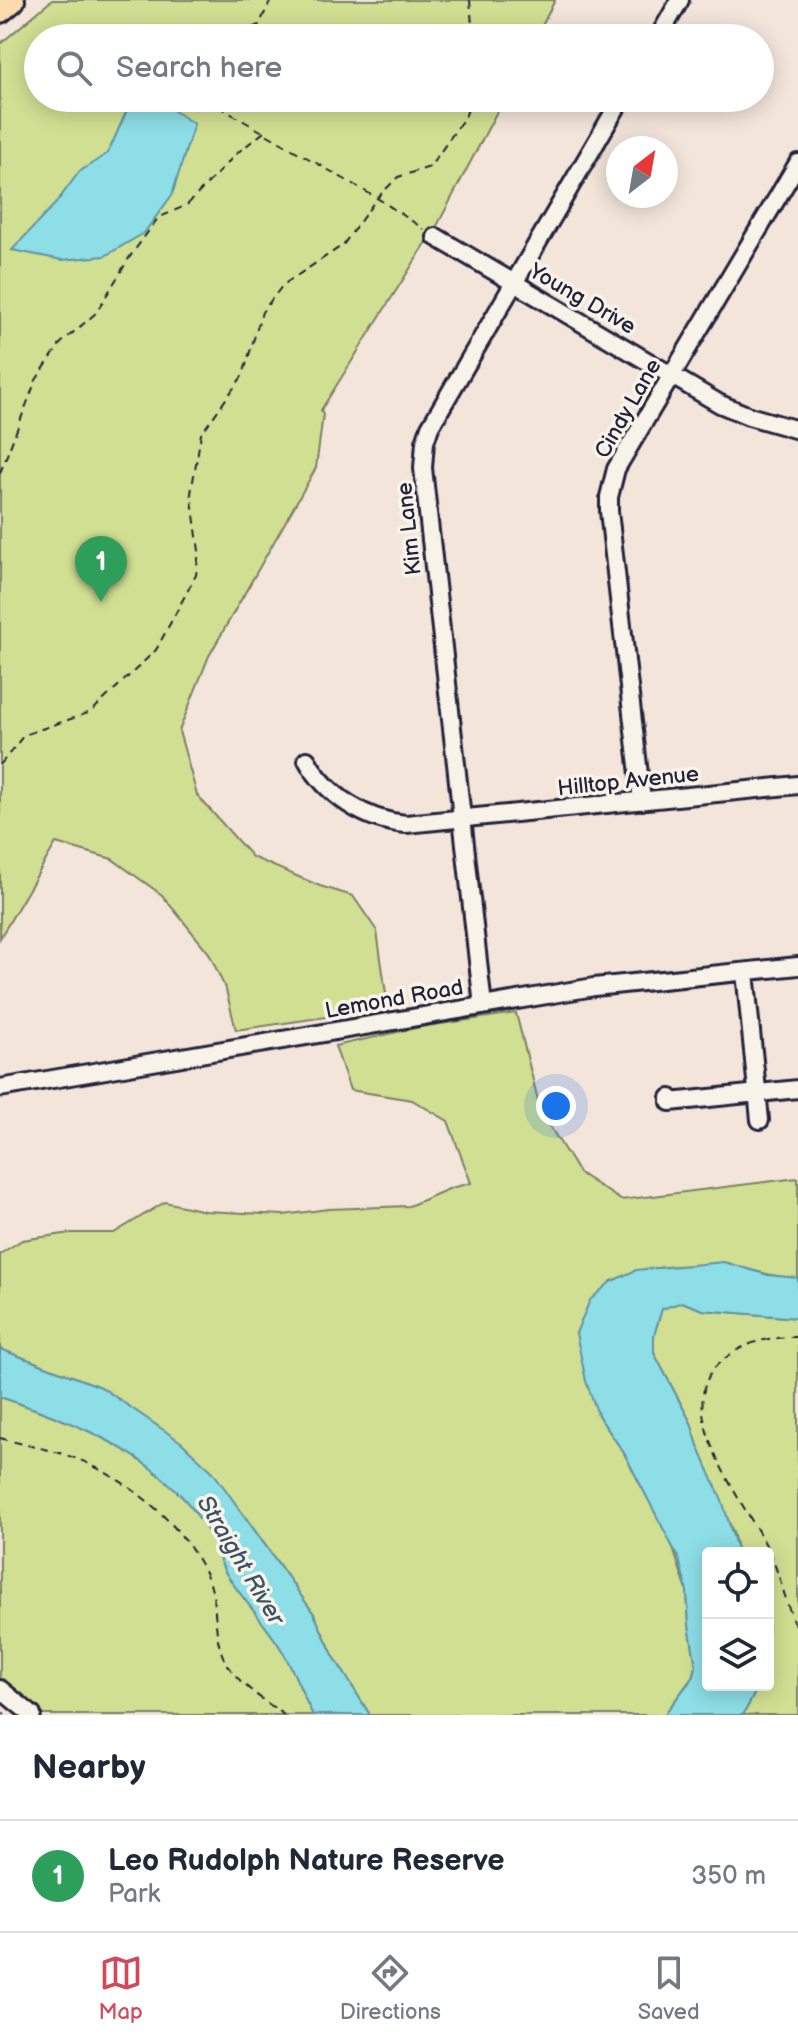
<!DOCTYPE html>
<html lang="en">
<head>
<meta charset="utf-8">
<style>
	:root { --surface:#fff; --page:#f6f6f7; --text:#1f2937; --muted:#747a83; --line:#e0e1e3; --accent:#d1495b }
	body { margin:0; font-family:"Balsamiq Sans",sans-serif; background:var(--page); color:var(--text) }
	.controls { position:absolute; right:24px; bottom:24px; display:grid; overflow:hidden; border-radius:8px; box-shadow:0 4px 20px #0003 }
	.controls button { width:72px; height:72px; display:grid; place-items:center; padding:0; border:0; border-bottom:2px solid var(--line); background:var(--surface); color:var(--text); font:40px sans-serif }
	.compass { position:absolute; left:606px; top:136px; width:72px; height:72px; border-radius:50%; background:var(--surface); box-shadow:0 4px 20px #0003; rotate:31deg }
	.you { position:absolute; left:556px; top:1106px; width:28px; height:28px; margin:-20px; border:6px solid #fff; border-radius:50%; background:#1a73e8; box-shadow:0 0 0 12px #1a73e833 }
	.badge { display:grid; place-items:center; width:52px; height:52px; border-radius:50%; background:var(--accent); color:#fff; font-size:26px; font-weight:700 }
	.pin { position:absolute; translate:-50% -66px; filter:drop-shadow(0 2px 4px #0008) }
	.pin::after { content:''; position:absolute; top:42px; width:28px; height:24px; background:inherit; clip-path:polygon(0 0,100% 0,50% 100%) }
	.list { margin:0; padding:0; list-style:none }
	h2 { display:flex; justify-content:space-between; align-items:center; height:104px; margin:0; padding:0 32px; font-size:34px }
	h2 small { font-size:26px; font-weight:400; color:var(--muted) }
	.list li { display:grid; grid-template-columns:52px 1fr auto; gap:24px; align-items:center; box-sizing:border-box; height:112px; padding:0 32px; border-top:2px solid var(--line) }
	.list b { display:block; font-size:30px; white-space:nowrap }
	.list p { margin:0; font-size:26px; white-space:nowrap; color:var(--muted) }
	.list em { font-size:26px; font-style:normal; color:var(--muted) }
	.icon { flex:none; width:44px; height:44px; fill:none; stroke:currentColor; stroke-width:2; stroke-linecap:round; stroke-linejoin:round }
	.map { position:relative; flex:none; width:798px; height:1715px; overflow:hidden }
	.search { position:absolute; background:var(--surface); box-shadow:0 4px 20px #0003; left:24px; right:24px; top:24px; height:88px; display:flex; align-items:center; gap:20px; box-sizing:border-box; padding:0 28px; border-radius:44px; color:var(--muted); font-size:30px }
	.sheet { height:216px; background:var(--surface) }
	nav { display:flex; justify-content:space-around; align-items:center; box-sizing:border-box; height:112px; border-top:2px solid var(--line); background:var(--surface); font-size:22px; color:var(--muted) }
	nav a { display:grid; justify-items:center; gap:4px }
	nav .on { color:var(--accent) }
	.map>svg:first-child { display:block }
	.green { fill:#d1df92; stroke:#7a8066; stroke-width:2 }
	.water { fill:#8ddee7; stroke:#6293a2; stroke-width:2 }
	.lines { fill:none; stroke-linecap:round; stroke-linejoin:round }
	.minor-casing { stroke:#22223b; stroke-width:22 }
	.highway-casing { stroke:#22223b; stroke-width:30 }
	.path { stroke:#22223b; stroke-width:2; stroke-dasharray:8 6; stroke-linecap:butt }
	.minor { stroke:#f7f3e8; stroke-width:16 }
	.highway { stroke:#fcdcac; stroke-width:24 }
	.labels { text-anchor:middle; stroke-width:7; stroke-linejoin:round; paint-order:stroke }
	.street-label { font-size:22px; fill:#22223b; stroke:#f7f3e8 }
	.water-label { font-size:24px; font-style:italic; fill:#3d5166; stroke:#f7f3e8 }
</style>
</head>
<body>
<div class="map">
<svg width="798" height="1715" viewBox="0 0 798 1715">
	<rect width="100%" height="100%" fill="#f4e5db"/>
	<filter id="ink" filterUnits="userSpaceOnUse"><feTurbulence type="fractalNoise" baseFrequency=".0125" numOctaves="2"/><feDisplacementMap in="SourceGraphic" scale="16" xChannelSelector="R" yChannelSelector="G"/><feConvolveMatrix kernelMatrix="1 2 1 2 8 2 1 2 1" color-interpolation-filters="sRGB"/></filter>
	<g filter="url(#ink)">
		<path class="green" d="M52 0H555L536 38H38V98H504L438 224 321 410 323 415 316 468 209 656 179 731 197 795 252 857 320 886 353 896 377 931 388 1008 236 1030 226 990 209 953 162 895 112 859 56 843 0 938V44Z
			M516 1013 541 1112 579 1173 621 1200 798 1178V1278C781 1279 766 1273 749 1270 703 1263 652 1262 610 1282L598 1415 624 1453 671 1542 687 1591 689 1625 696 1666 694 1675 664 1715H370L333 1655 314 1614 241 1511 101 1387 0 1349V1254L22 1240 71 1233H114L165 1202 205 1211 283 1215 328 1209 409 1206 451 1188 471 1183 448 1121 412 1100 350 1090 335 1046 420 1027Z
			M682 1302 703 1310 798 1318V1715H743L759 1685H768V1553H738L733 1532 698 1446 691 1423 654 1353V1335L662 1308Z
			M0 1397C80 1423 167 1458 210 1535 217 1548 219 1563 227 1575 243 1599 262 1620 278 1644 293 1665 301 1692 313 1715H42L0 1681Z"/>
		<path class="water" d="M164 104 194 124 172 195 144 233 105 256 62 260 12 250 56 203 79 172 108 153 127 110Z
			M724 1262 768 1275 798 1278V1318L703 1310 682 1302 662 1309 654 1335V1353L691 1423 698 1446 723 1503 738 1553H708V1685H759L743 1715H664L694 1676 696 1666 689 1625 687 1591 679 1559 624 1453 598 1415 586 1381 576 1333 590 1300 610 1282 636 1270Z
			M0 1349 101 1387 181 1442 213 1472 314 1614 333 1655 370 1715H313C301 1692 292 1665 278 1644 262 1620 243 1599 227 1575 219 1563 217 1548 210 1535 167 1458 80 1423 0 1397Z"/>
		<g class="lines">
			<g class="minor-casing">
				<path id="minor" d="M658 38 680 0
					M436 237 720 404 749 416 798 430
					M307 760C326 795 366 821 406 824L798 785
					M642 801 609 511V497L616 469 798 163
					M745 972 760 1120
					M483 1006 423 468 425 442 430 427 622 98
					M0 1088 594 987 798 966
					M670 1098V1102L798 1089
					M0 1689 32 1715"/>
			</g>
			<g class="highway-casing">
				<path id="highway" d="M0 10 12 0"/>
			</g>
			<path class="path" d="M470 0 473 38
				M226 38 259 25 271 0
				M209 98V101L377 198 424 229
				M0 473 36 380 61 343 96 313 129 258 158 218 187 205 237 153 264 132
				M0 765 24 735 91 712 156 650 196 575 199 551 191 493 201 434 243 375 262 312 283 285 343 245 377 198 398 177 430 167 466 115 471 98
				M798 1337C769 1337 747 1341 724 1359 664 1404 746 1504 769 1551 779 1573 785 1598 793 1621L798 1628
				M0 1438C31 1447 64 1451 93 1466 140 1489 187 1530 208 1579 218 1601 213 1628 221 1651 230 1679 261 1698 284 1715
				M0 1711 5 1715"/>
			<use href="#minor" class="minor"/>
			<use href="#highway" class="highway"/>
		</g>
	</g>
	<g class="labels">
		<g class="street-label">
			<text transform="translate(583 298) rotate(30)" y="8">Young Drive</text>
			<text transform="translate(627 408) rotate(-60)" y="8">Cindy Lane</text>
			<text transform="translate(408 529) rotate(-96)" y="8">Kim Lane</text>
			<text transform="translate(628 780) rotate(-6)" y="8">Hilltop Avenue</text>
			<text transform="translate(394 998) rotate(-10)" y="8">Lemond Road</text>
		</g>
		<g class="water-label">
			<text transform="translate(241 1560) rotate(59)" y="8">Straight River</text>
		</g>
	</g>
</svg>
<div class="controls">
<button><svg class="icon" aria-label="locate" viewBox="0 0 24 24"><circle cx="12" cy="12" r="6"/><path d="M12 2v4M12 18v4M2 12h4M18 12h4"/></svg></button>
<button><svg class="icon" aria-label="layers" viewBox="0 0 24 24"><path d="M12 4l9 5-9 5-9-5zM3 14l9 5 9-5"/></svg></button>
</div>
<svg class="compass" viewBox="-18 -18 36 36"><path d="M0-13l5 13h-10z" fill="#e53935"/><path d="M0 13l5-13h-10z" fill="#747a83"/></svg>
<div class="you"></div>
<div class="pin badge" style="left:101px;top:602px;background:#2e9e5b">1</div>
<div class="search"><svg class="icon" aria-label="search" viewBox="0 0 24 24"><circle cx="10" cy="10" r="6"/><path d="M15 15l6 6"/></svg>Search here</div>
</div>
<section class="sheet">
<h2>Nearby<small></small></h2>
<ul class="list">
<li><span class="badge" style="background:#2e9e5b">1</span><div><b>Leo Rudolph Nature Reserve</b><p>Park</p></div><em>350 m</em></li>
</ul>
</section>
<nav>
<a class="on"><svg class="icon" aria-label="map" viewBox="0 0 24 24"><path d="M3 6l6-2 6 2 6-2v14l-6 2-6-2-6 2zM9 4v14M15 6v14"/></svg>Map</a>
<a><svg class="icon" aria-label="directions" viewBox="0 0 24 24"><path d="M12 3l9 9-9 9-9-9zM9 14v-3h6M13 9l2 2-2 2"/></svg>Directions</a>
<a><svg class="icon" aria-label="saved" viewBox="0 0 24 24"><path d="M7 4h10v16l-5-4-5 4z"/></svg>Saved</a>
</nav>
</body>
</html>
